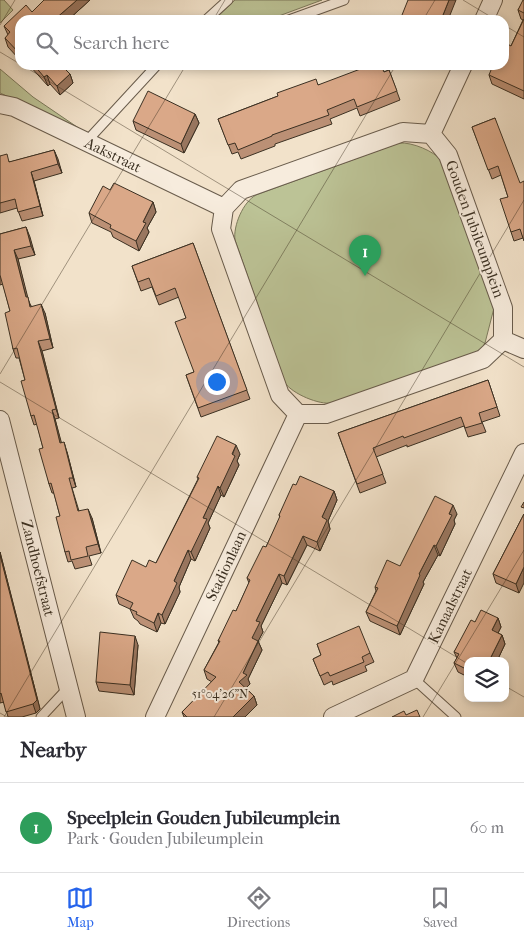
<!DOCTYPE html>
<html lang="en">
<head>
<meta charset="utf-8">
<style>
	:root { --surface:#fff; --page:#f2f2f3; --text:#2b2b33; --muted:#7c7c81; --line:#e1e1e2; --accent:#2563eb }
	body { margin:0; font-family:"IM FELL French Canon",serif; background:var(--page); color:var(--text) }
	.controls { position:absolute; right:15px; bottom:15px; display:grid; overflow:hidden; border-radius:10px; box-shadow:0 2px 8px #0003 }
	.controls button { width:45px; height:45px; display:grid; place-items:center; padding:0; border:0; border-bottom:1px solid var(--line); background:var(--surface); color:var(--text); font:25px sans-serif }
	.you { position:absolute; left:216px; top:381px; width:18px; height:18px; margin:-12px; border:4px solid #fff; border-radius:50%; background:#1a73e8; box-shadow:0 0 0 8px #1a73e833 }
	.badge { display:grid; place-items:center; width:32px; height:32px; border-radius:50%; background:var(--accent); color:#fff; font-size:16px; font-weight:700 }
	.pin { position:absolute; translate:-50% -41px; filter:drop-shadow(0 1px 2px #0008) }
	.pin::after { content:''; position:absolute; top:26px; width:18px; height:15px; background:inherit; clip-path:polygon(0 0,100% 0,50% 100%) }
	.list { margin:0; padding:0; list-style:none }
	h2 { display:flex; justify-content:space-between; align-items:center; height:65px; margin:0; padding:0 20px; font-size:21px }
	h2 small { font-size:16px; font-weight:400; color:var(--muted) }
	.list li { display:grid; grid-template-columns:32px 1fr auto; gap:15px; align-items:center; box-sizing:border-box; height:90px; padding:0 20px; border-top:1px solid var(--line) }
	.list b { display:block; font-size:19px; white-space:nowrap }
	.list p { margin:0; font-size:16px; white-space:nowrap; color:var(--muted) }
	.list em { font-size:16px; font-style:normal; color:var(--muted) }
	.icon { flex:none; width:28px; height:28px; fill:none; stroke:currentColor; stroke-width:2; stroke-linecap:round; stroke-linejoin:round }
	.map { position:relative; flex:none; width:524px; height:717px; overflow:hidden }
	.search { position:absolute; background:var(--surface); box-shadow:0 2px 8px #0003; left:15px; right:15px; top:15px; height:55px; display:flex; align-items:center; gap:12px; box-sizing:border-box; padding:0 18px; border-radius:15px; color:var(--muted); font-size:19px }
	.sheet { height:155px; background:var(--surface) }
	nav { display:flex; justify-content:space-around; align-items:center; box-sizing:border-box; height:70px; border-top:1px solid var(--line); background:var(--surface); font-size:14px; color:var(--muted) }
	nav a { display:grid; justify-items:center; gap:2px }
	nav .on { color:var(--accent) }
	.map>svg:first-child { display:block }
	.green { fill:#bcc396; stroke:#7c7a5c }
	.lines { fill:none; stroke-linecap:round; stroke-linejoin:round }
	.lane-casing { stroke:#695c4c; stroke-width:11 }
	.street-casing { stroke:#695c4c; stroke-width:20 }
	.lane { stroke:#f7ecdd; stroke-width:9 }
	.street { stroke:#f7ecdd; stroke-width:18 }
	.wall { fill:#bb9075; stroke:#3b3022 }
	.shaded-wall { fill:#99765f; stroke:#3b3022 }
	.building { fill:#daa888; stroke:#3b3022 }
	.ticks { fill:none; stroke:#3b3022; stroke-width:1; stroke-opacity:0.45 }
	.labels { text-anchor:middle; stroke-width:4; stroke-linejoin:round; paint-order:stroke }
	.street-label { font-size:15px; fill:#3b3022; stroke:#f7ecdd }
	.ticks-label { font-size:12px; text-anchor:middle; fill:#3b3022; stroke:#f7ecdd; stroke-width:4; stroke-linejoin:round; paint-order:stroke }
</style>
</head>
<body>
<div class="map">
<svg width="524" height="717" viewBox="0 0 524 717">
	<rect width="100%" height="100%" fill="#f2e2ca"/>
	<filter id="stains"><feTurbulence type="fractalNoise" baseFrequency=".004" numOctaves="4"/><feColorMatrix values="0 0 0 0 .2 0 0 0 0 .09 0 0 0 0 .02 0 0 0 .5 -.17"/></filter>
	<radialGradient id="worn" r=".72"><stop offset=".6" stop-color="#630" stop-opacity="0"/><stop offset="1" stop-color="#630" stop-opacity=".3"/></radialGradient>
	<path class="green" d="M0 0H4L13 10 0 23Z
		M235 0H322L268 20H214Z
		M0 69 33 97 80 129 0 93Z
		M399 143C412 142 434 151 442 161L494 308 485 343 482 348 476 352 332 403C319 405 293 394 285 383L235 240C233 226 243 202 256 195Z"/>
	<g class="lines">
		<g class="lane-casing">
			<path id="lane" d="M206 20 228 0
				M289 20 344 0
				M86 142 157 65
				M414 679 456 717
				M41 717 68 688"/>
		</g>
		<g class="street-casing">
			<path id="street" d="M484 20 493 0
				M0 104 14 107 224 208
				M403 132 431 134 448 155 503 308V340L483 359 326 414H298L280 395 221 229 224 208 241 190Z
				M431 134 463 65
				M503 340 524 349
				M0 420 76 717
				M155 717 298 414
				M333 717 414 679 524 453"/>
		</g>
		<use href="#lane" class="lane"/>
		<use href="#street" class="street"/>
	</g>
	<path class="wall" d="M44 0H90L68 20H20V60L8 47 5 38 8 35 4 26 32 12Z
		M524 0V99L492 84 489 75 511 46 523 20 521 19 518 10Z
		M29 65H61L70 74 73 83 60 95 50 84 48 86Z
		M389 70 400 100 360 116 357 108 330 119 332 124 275 144V146L241 159 238 152 232 154 218 119 278 96 318 85 384 72Z
		M195 114 199 123 184 153 136 130 133 121Z
		M495 118 523 238 514 241 511 232 508 197 501 175 492 179 472 127Z
		M54 150 62 173 34 181 43 216 22 221 17 208 0 213V156L10 162Z
		M110 190 153 202 156 212 147 228 149 232 139 251 113 237 111 232 92 223 89 213Z
		M26 227 35 255 18 259 27 297 31 306 45 313 53 348 42 351 59 418 55 419 61 443 67 452 75 483 76 487 72 488 79 511 92 518 101 553 89 556 92 565 75 569 72 561 68 562 65 552 60 516 54 493H52L49 484 43 448 37 424 34 425 31 416 25 380 19 358H16L13 349 10 311 3 284 0 285V234Z
		M193 243 250 399 201 417 186 375 194 372 186 318 179 297 159 305 152 287 141 291 132 266Z
		M488 380 500 416 482 422 486 432 468 437 464 426 407 447V445L376 457 386 483 360 493 338 433Z
		M240 454 237 461 239 465 224 497 221 495 208 523 210 528 195 561 191 559 179 587 180 592 165 624 161 623 157 632 140 624 138 621 134 618 130 609 119 604 116 595 156 563 198 479 197 477Z
		M296 485 334 491 337 500 328 521 330 529 320 551 307 545 287 585 282 583 261 626 263 632 258 641 262 650 248 679 250 684 246 688 254 696 257 705 245 717H184L182 712 212 682 207 679 204 670 219 642 218 641 236 611 249 583 247 578 266 547 280 518 279 515Z
		M457 514 454 520 455 524 440 556 438 555 423 582 424 584 400 635 370 621 366 612 376 591 375 587 400 566Z
		M524 514 519 593 496 583 493 574Z
		M0 552 40 709 36 713 22 717H8L4 702 0 703Z
		M498 618 501 627 498 633 502 635 505 644 497 661H468V677L458 672 454 663 457 658 454 652 475 622Z
		M317 644 370 653 374 662 365 666 367 671 333 685 332 681 324 685 313 659 321 655Z
		M138 645 134 695 99 691 96 682Z"/>
	<path class="shaded-wall" d="M77 0H90L68 20H54Z
		M449 0H456L448 20H441Z
		M70 74 73 83 60 95 57 86Z
		M47 75 50 84 48 86 44 77Z
		M195 114 199 123 184 153 181 144Z
		M54 150 58 159 62 173 58 164Z
		M31 172 34 181 43 216 40 206Z
		M153 202 156 212 147 228 149 232 139 251 136 241 143 222Z
		M26 227 30 237 35 255 31 246Z
		M14 250 18 259 30 306 26 297Z
		M41 304 45 313 53 348 50 339Z
		M38 341 42 351 59 418 56 409Z
		M52 410 55 419 64 452 60 443Z
		M64 442 67 452 76 487 73 478Z
		M236 445 240 454 237 461 239 465 224 497 220 488Z
		M218 486 221 495 208 523 210 528 195 561 191 552 203 518Z
		M334 491 337 500 328 521 330 529 320 551 317 542 322 517Z
		M453 505 457 514 454 520 455 524 440 556 436 546Z
		M88 509 92 518 101 553 98 544Z
		M303 536 307 545 287 585 284 576Z
		M434 545 438 555 423 582 424 584 400 635 397 626 419 574Z
		M188 550 191 559 179 587 180 592 165 624 162 615 174 581Z
		M0 552 40 709 36 713 33 704 0 555Z
		M524 567V583L519 593 516 584Z
		M279 574 282 583 261 626 263 632 255 647 252 638 256 621Z
		M158 613 161 623 157 632 154 623Z
		M498 618 501 627 495 639 492 630Z
		M502 635 505 644 497 661H489Z
		M135 636 138 645 134 695 130 685Z
		M258 641 262 650 248 679 250 684 243 691 239 682Z
		M254 696 257 705 245 717H233Z"/>
	<path class="building" d="M44 0H77L54 20H20V54L5 38 10 32 4 26 26 5 32 12Z
		M408 0H449L441 20H400Z
		M523 0H524V13L518 10Z
		M524 19V91L489 75 493 65H504V42L511 46Z
		M34 65H61L70 74 57 86 47 75 44 77Z
		M371 65H381L384 72 389 70 397 91 357 107 354 99 327 110 329 115 272 135V136L238 150 235 143 228 145 218 119 278 96 277 93 316 79 318 85Z
		M148 91 195 114 181 144 133 121Z
		M495 118 520 183 524 181V241L520 229 511 232 500 199 508 197 498 166 488 170 472 127Z
		M54 150 58 164 31 172 40 206 18 212 15 199 0 203V156L7 154 9 162Z
		M114 183 153 202 143 222 146 223 136 241 110 228 111 225 89 213 103 186 110 190Z
		M26 227 31 246 14 250 26 297H28L30 307 41 304 50 339 38 341 56 409 52 410 60 443 64 442 73 478H69L78 511 88 509 98 544 86 547 88 556 71 560 69 551 65 552 56 517 60 516 51 483 49 484 39 449 43 448 34 415 31 416 21 381 25 380 17 348 13 349 5 313 10 311 0 275V234Z
		M193 243 247 390 198 408 186 375 194 372 175 322 186 318 175 288 156 296 149 278 138 282 132 266Z
		M488 380 497 407 479 413 482 423 465 428 461 417 404 438 403 436 373 448 383 474 357 484 338 433Z
		M217 436 236 445 232 454 235 456 220 488 218 486 203 518 207 519 191 552 188 550 174 581 177 583 162 615 158 613 154 623 136 614 137 612 130 609 133 603 116 595 132 560 146 567 149 560 156 563 199 478 197 477Z
		M300 476 334 491 322 517 327 520 317 542 303 536 284 576 279 574 256 621 260 622 252 638 258 641 243 673 247 675 239 682 254 696 233 717H187L182 712 216 677 204 670 220 641H218L233 610 236 611 250 580 247 578 263 546 266 547 280 516 279 515 293 484 296 485Z
		M435 496 453 505 449 514 452 515 436 546 434 545 419 574 420 575 397 626 366 612 378 588 375 587 387 560 400 566Z
		M524 502V508L521 507Z
		M524 514V567L516 584 493 574Z
		M0 555 37 700 33 704 6 712 1 693 0 694Z
		M481 610 498 618 492 630 502 635 489 661H468V670L454 663 459 654 454 652 471 620 475 622Z
		M359 626 370 653 362 657 364 662 330 676 328 672 320 676 313 659 321 655 317 644Z
		M100 632 135 636 130 685 96 682Z
		M417 710 420 717H392L404 711 406 715Z"/>
	<path class="ticks" d="M463 0 496 20M213 20 225 0M423 20 435 0M0 25 15 0M504 25 524 37M0 52 20 64M22 65 524 367M0 374 186 65M0 382 468 664M505 686 524 697M0 713 7 717M4 717 396 65M214 717 524 200M423 717 524 550"/>
	<g class="labels">
		<g class="street-label">
			<text transform="translate(113 155) rotate(26)" y="5">Aakstraat</text>
			<text transform="translate(475 229) rotate(70)" y="5">Gouden Jubileumplein</text>
			<text transform="translate(226 566) rotate(-65)" y="5">Stadionlaan</text>
			<text transform="translate(38 568) rotate(76)" y="5">Zandhoefstraat</text>
			<text transform="translate(450 606) rotate(-64)" y="5">Kanaalstraat</text>
		</g>
	</g>
	<g class="ticks-label">
		<text x="220" y="698">51°04'26"N</text>
	</g>
	<rect width="100%" height="100%" filter="url(#stains)"/>
	<rect width="100%" height="100%" fill="url(#worn)"/>
</svg>
<div class="controls">
<button><svg class="icon" aria-label="layers" viewBox="0 0 24 24"><path d="M12 4l9 5-9 5-9-5zM3 14l9 5 9-5"/></svg></button>
</div>
<div class="you"></div>
<div class="pin badge" style="left:365px;top:276px;background:#2e9e5b">1</div>
<div class="search"><svg class="icon" aria-label="search" viewBox="0 0 24 24"><circle cx="10" cy="10" r="6"/><path d="M15 15l6 6"/></svg>Search here</div>
</div>
<section class="sheet">
<h2>Nearby<small></small></h2>
<ul class="list">
<li><span class="badge" style="background:#2e9e5b">1</span><div><b>Speelplein Gouden Jubileumplein</b><p>Park · Gouden Jubileumplein</p></div><em>60 m</em></li>
</ul>
</section>
<nav>
<a class="on"><svg class="icon" aria-label="map" viewBox="0 0 24 24"><path d="M3 6l6-2 6 2 6-2v14l-6 2-6-2-6 2zM9 4v14M15 6v14"/></svg>Map</a>
<a><svg class="icon" aria-label="directions" viewBox="0 0 24 24"><path d="M12 3l9 9-9 9-9-9zM9 14v-3h6M13 9l2 2-2 2"/></svg>Directions</a>
<a><svg class="icon" aria-label="saved" viewBox="0 0 24 24"><path d="M7 4h10v16l-5-4-5 4z"/></svg>Saved</a>
</nav>
</body>
</html>
